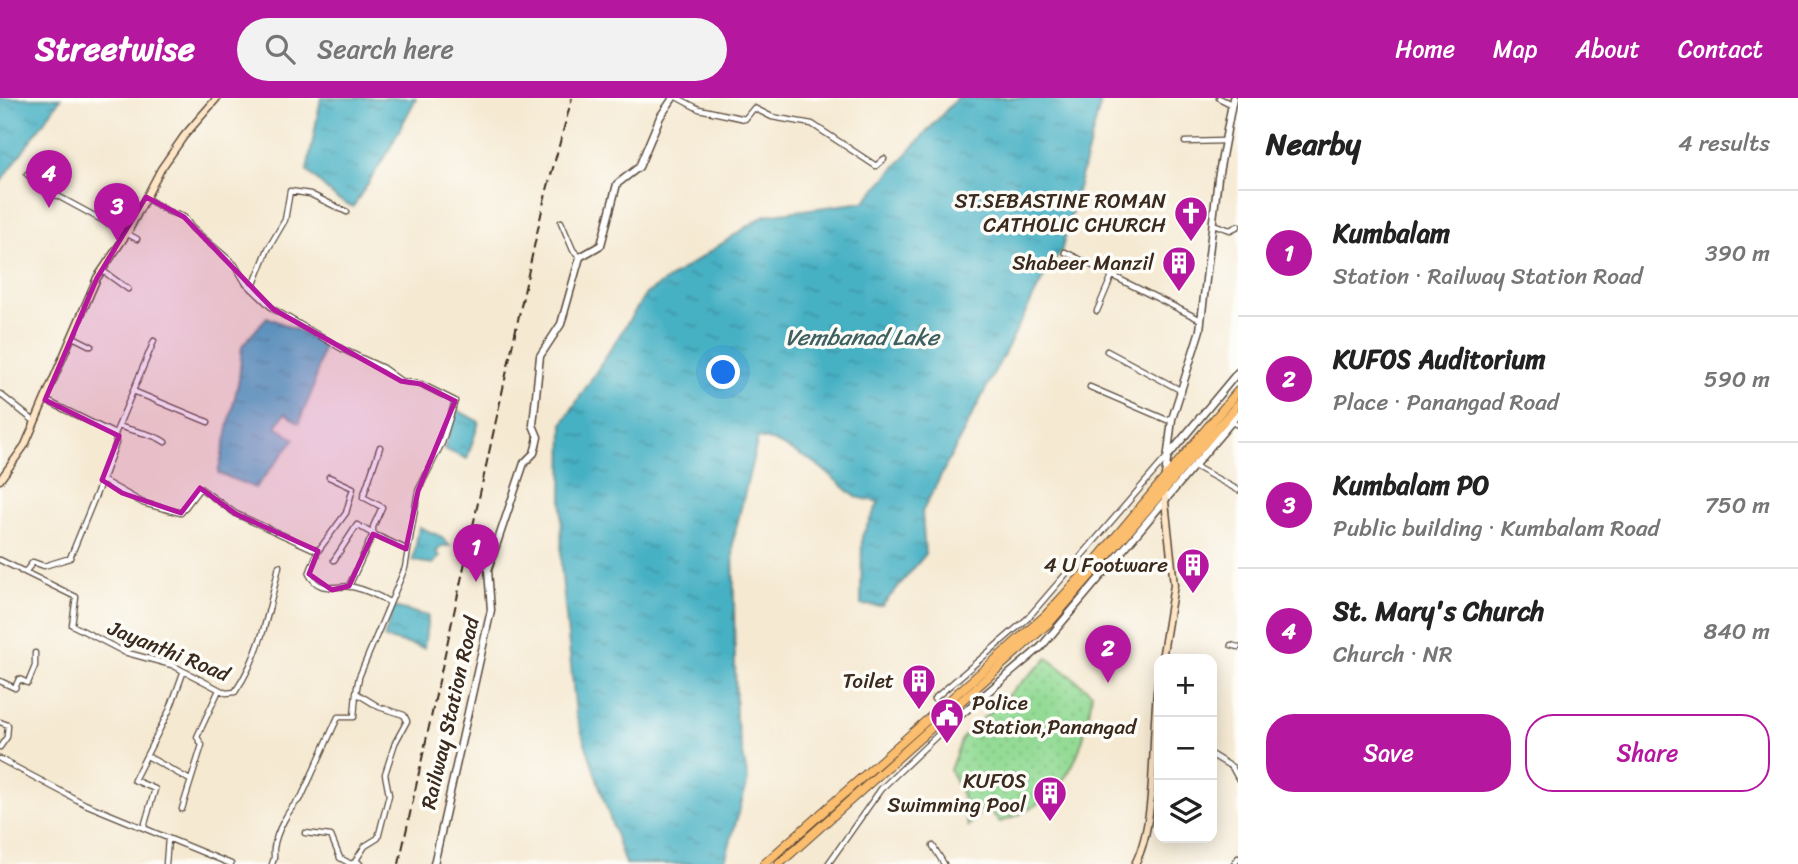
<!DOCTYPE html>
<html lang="en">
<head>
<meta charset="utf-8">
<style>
	:root { --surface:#fff; --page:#f2f2f2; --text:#222; --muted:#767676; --line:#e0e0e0; --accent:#b5179e }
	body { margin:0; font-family:Sriracha,sans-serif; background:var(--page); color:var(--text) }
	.controls { position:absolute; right:21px; bottom:21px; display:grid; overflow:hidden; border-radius:14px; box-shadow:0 4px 18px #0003 }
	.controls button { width:63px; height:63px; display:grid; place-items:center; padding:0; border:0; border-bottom:2px solid var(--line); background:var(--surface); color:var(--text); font:35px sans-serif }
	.you { position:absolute; left:724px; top:275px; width:24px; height:24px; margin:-18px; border:5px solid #fff; border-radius:50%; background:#1a73e8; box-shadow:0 0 0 10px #1a73e833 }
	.badge { display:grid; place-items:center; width:46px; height:46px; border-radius:50%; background:var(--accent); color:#fff; font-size:23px; font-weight:700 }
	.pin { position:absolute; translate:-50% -58px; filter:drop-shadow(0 2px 4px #0008) }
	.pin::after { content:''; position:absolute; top:37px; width:24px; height:21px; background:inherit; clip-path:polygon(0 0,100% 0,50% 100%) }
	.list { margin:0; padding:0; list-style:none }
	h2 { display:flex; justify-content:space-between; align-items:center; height:91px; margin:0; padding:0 28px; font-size:30px }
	h2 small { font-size:23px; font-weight:400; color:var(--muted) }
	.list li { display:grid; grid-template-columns:46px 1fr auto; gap:21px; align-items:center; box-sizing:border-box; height:126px; padding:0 28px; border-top:2px solid var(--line) }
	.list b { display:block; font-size:26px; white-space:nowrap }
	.list p { margin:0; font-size:23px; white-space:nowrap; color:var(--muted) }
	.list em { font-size:23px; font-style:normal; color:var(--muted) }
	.actions { display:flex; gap:14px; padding:21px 28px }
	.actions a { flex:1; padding:16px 0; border:2px solid var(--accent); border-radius:28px; text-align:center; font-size:24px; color:var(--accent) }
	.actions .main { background:var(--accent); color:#fff }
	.icon { flex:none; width:38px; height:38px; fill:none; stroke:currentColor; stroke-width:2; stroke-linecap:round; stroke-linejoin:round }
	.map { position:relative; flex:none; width:1238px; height:766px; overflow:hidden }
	header { display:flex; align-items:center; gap:42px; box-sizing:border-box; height:98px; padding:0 35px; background:var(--accent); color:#fff }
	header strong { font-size:33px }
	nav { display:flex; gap:38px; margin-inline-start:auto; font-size:24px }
	.search { width:490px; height:63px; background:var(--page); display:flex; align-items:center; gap:18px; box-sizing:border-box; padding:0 24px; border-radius:38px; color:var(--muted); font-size:26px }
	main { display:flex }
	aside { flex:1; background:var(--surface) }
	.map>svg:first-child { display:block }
	.park { fill:url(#park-dots); stroke:#68825a; stroke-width:2 }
	.water { fill:url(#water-ripples); stroke:#406e71; stroke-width:2 }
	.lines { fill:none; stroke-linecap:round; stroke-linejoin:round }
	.stream { stroke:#46b1c4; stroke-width:2 }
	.minor-casing { stroke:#574739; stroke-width:7 }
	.tertiary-casing { stroke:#574739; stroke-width:9 }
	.secondary-casing { stroke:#574739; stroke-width:9 }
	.trunk-casing { stroke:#574739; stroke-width:10 }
	.minor { stroke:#fff; stroke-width:4.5 }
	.tertiary { stroke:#fff; stroke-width:6 }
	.secondary { stroke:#fde5c5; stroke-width:6 }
	.trunk { stroke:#fbbd6e; stroke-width:8 }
	.rail { stroke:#3b2a1e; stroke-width:2; stroke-dasharray:10 5; stroke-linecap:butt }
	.marked { fill:#b5179e; fill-opacity:0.2; stroke:#b5179e; stroke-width:5; stroke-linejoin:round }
	.labels { text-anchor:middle; stroke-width:7; stroke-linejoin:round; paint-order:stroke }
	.poi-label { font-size:21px; fill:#3b2a1e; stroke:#fdfcf7; text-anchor:end }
	.street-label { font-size:21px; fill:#3b2a1e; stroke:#fdfcf7 }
	.water-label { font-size:23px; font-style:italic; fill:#3f6060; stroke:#fdfcf7 }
</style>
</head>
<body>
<header>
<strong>Streetwise</strong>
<div class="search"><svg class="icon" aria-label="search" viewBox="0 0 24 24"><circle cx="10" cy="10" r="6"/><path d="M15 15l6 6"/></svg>Search here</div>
<nav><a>Home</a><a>Map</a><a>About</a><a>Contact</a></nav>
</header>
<main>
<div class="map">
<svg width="1238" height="766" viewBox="0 0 1238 766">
	<defs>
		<pattern id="park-dots" width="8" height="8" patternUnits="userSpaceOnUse" patternTransform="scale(1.75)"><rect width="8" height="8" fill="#94db96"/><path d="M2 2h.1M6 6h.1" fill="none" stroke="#80bc81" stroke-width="1.8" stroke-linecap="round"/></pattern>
		<pattern id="water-ripples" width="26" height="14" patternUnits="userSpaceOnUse" patternTransform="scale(1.75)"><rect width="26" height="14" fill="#46b1c4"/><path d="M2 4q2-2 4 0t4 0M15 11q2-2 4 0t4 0" fill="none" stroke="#3c909f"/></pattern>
	</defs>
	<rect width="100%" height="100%" fill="#fdfcf7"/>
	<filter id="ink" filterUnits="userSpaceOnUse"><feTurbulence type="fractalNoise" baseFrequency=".0143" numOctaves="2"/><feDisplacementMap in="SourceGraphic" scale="14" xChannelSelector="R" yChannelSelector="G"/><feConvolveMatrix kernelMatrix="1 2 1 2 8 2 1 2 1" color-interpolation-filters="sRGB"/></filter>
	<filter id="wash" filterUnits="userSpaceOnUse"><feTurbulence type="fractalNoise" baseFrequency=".00686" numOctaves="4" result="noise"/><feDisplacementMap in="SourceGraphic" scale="28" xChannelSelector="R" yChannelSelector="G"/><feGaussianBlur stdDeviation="1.57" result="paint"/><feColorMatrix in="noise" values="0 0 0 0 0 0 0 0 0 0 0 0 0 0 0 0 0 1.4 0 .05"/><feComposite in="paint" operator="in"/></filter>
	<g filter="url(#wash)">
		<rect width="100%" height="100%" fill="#f5e9d2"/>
		<path class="park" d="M1048 560 1092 595C1084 660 1065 703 1000 724L985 708 968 729 962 697 950 672 962 640Z"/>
		<path class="water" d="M0 0H61L0 85Z
			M321 0H416L389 52 353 109 337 101 307 73Z
			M957 0H1102L1061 154 1047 173 922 414 925 457 882 508 861 507 862 438 879 404 856 399 814 364 775 344 758 340 733 443 736 621 748 682 724 766H625L576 617 561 469 563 325 646 196 765 117 864 104Z
			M267 219 324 244 313 291 299 325 285 315 276 329 295 341 255 390 218 375 239 281 242 248Z
			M457 312 479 324 467 361 444 351Z
			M419 429 440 438 450 448H442L436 454 440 458 433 466 413 463Z
			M394 509 428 518 424 550 384 540Z"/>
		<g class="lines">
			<path class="stream" d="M1185 385 1197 371"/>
		</g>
	</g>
	<g filter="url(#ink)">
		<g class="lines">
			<g class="minor-casing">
				<path id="minor" d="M678 0 699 11 745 21 754 10 772 19 812 26 876 68 884 61
					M1219 0 1231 6
					M1185 44 1224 43
					M27 76 43 90 137 141
					M146 100 167 113 184 119 192 130 235 167 245 184 273 211 344 252 383 270 401 283 421 286 455 303 442 345 418 393 405 470 359 579 356 595 379 609 404 617 407 623 395 645 385 676 389 697 378 740 365 748 356 762 360 766
					M561 124 573 152 580 159
					M1213 126 1230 132 1238 128
					M1065 154 1201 222
					M103 173 128 191
					M252 191 268 151 285 122 290 93 310 96 347 114
					M1097 213 1111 180
					M73 239 91 248
					M1107 253 1182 293
					M1090 289 1167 322 1171 320
					M133 293 208 324
					M0 296 34 323
					M45 302 115 336 116 345 102 382 143 405 181 415 200 390 236 416 318 453 309 476C320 497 336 486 353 489 366 492 377 497 389 504
					M1231 324 1238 327
					M119 328C134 334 153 335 165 344
					M115 336 154 243
					M380 349 363 399 382 409 373 429V436L406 451
					M1194 368 1238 392
					M318 453 346 415 353 390 329 379
					M0 462 76 499 72 527 124 554 172 567 226 595 235 594C261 556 269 512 279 468
					M334 462 357 427 373 436 349 488
					M21 473H26L33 464 44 468 70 460 102 382
					M1231 547 1238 549
					M0 583 15 590 19 581 28 585 35 568V555
					M934 601 1027 521 1166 360
					M0 624 8 627 7 639 0 649
					M1212 657 1232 669 1238 680
					M147 658 190 682
					M0 661 85 706 231 766
					M182 711 202 647 197 639 219 592
					M144 729 155 691 134 682 170 611 183 575
					M305 735 331 738 340 760 351 766 357 763
					M933 748 944 766
					M166 766 168 741
					M272 766C276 758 273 758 274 750 276 735 289 709 301 700L338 619H354L356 595
					M828 766 881 691 943 632
					M1234 766 1238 760"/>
			</g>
			<g class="tertiary-casing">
				<path id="tertiary" d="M1168 358 1238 274
					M1165 379 1172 321 1200 232 1218 80 1233 0
					M943 632 1041 549 1238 316
					M434 766 491 512 488 472 524 365 534 355 536 348 538 339 533 327 540 258 561 226 580 159 601 147 617 86 639 69 660 19 673 0"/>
			</g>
			<g class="secondary-casing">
				<path id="secondary" d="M0 382 25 347 97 180 128 134 161 71 184 38 217 0
					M1162 561 1174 487 1164 394
					M1135 766C1159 720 1150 632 1159 578"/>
			</g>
			<g class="trunk-casing">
				<path id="trunk" d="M764 766 1046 517 1092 467 1238 293
					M779 766 1052 522 1238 306"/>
			</g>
			<use href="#minor" class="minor"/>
			<use href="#tertiary" class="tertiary"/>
			<use href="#secondary" class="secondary"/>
			<use href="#trunk" class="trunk"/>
			<path class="rail" d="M399 766 544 103 572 0"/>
		</g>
	</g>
	<path class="marked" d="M146 99 184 119 273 211 401 283 421 286 455 303 418 393 406 451 373 436 349 488 332 492 309 476 318 453 236 416 200 390 181 415 122 395 102 382 119 338 45 302 97 180Z"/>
	<defs>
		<g id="church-pin" transform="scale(1.75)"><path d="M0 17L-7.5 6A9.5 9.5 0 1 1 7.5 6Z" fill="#b5179e" stroke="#fdfcf7"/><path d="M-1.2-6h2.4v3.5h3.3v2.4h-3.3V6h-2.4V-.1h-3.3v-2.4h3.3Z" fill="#fff"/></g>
		<g id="building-pin" transform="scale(1.75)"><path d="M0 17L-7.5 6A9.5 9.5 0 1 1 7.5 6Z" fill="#b5179e" stroke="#fdfcf7"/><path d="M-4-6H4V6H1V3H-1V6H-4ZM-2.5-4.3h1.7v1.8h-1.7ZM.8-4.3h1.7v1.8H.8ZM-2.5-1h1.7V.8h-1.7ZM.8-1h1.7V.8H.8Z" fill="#fff"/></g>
		<g id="civic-pin" transform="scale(1.75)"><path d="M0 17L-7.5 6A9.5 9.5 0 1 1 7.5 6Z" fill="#b5179e" stroke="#fdfcf7"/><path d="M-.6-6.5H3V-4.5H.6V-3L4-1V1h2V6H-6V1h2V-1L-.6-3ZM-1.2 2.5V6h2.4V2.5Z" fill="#fff"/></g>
	</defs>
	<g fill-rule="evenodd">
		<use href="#church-pin" x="1191" y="115"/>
		<use href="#building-pin" x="1179" y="165"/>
		<use href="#building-pin" x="1193" y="467"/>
		<use href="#building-pin" x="919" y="583"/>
		<use href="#civic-pin" x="947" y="617"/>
		<use href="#building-pin" x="1050" y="695"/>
	</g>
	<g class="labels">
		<g class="poi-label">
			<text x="1166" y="110">ST.SEBASTINE ROMAN<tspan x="1166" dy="24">CATHOLIC CHURCH</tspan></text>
			<text x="1154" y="172">Shabeer Manzil</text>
			<text x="1168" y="474">4 U Footware</text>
			<text x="894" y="590">Toilet</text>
			<text x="972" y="612" text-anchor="start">Police<tspan x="972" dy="24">Station,Panangad</tspan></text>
			<text x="1026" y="690">KUFOS<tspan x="1026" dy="24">Swimming Pool</tspan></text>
		</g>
		<g class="street-label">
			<text transform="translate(169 553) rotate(22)" y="7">Jayanthi Road</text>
			<text transform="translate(450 615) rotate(-77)" y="7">Railway Station Road</text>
		</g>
		<g class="water-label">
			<text x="862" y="247">Vembanad Lake</text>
		</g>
	</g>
</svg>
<div class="controls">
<button>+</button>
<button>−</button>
<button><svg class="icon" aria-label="layers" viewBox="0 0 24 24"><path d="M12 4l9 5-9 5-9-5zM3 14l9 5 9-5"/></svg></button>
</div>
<div class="you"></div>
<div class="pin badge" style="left:476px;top:484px">1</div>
<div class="pin badge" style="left:1108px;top:585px">2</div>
<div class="pin badge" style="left:117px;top:143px">3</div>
<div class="pin badge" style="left:49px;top:110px">4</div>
</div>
<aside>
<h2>Nearby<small>4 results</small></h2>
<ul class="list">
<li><span class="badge">1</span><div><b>Kumbalam</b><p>Station · Railway Station Road</p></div><em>390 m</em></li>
<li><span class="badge">2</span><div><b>KUFOS Auditorium</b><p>Place · Panangad Road</p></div><em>590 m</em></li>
<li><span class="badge">3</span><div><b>Kumbalam PO</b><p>Public building · Kumbalam Road</p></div><em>750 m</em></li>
<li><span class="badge">4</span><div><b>St. Mary's Church</b><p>Church · NR</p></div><em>840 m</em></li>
</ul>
<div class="actions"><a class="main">Save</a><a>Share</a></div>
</aside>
</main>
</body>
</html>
